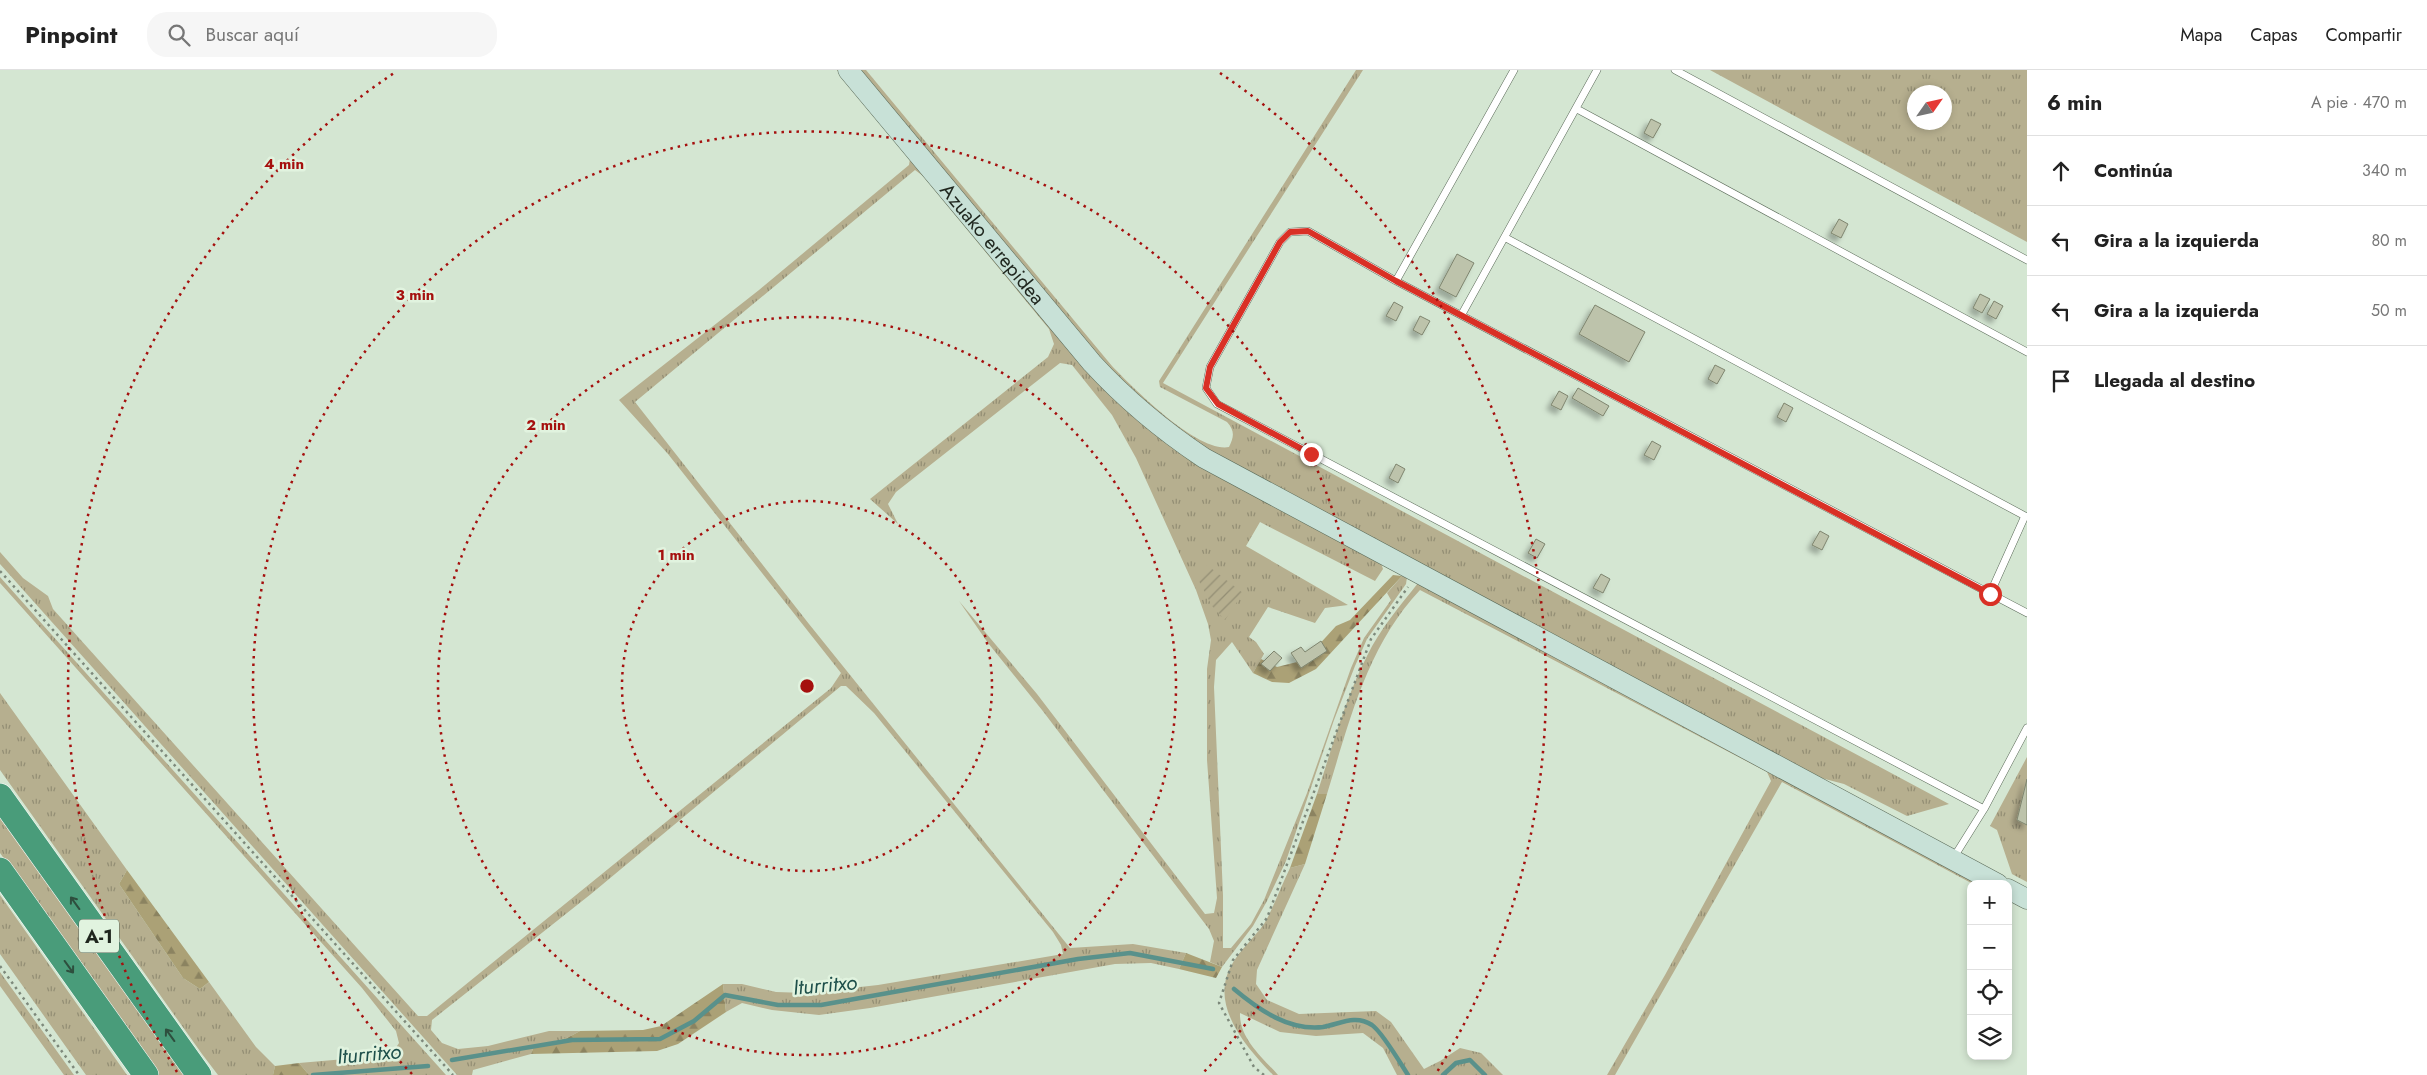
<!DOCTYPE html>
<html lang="es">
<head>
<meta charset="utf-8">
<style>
	:root { --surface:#fff; --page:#f6f6f6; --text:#222; --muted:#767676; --line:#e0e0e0 }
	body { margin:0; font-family:Jost,sans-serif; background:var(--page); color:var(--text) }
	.controls { position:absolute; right:15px; bottom:15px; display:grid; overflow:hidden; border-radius:10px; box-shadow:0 2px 8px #0003 }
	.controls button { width:45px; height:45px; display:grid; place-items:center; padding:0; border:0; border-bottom:1px solid var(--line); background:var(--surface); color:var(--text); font:25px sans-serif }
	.compass { position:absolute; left:1907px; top:15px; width:45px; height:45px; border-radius:50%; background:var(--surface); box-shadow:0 2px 8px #0003; rotate:56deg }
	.stop { position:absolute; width:15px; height:15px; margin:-11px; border:4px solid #d93025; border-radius:50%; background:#fff }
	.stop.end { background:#d93025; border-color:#fff; box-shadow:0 1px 5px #0008 }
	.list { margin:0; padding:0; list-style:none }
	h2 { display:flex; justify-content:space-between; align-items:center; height:65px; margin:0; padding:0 20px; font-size:21px }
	h2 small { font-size:16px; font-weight:400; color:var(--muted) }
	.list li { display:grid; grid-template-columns:32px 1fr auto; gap:15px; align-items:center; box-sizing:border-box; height:70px; padding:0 20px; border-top:1px solid var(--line) }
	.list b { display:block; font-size:19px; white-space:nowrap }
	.list em { font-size:16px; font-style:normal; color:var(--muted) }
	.icon { flex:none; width:28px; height:28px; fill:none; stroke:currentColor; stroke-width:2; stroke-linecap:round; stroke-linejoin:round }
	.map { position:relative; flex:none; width:2027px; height:1005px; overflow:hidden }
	header { display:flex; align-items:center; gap:30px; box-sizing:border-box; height:70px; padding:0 25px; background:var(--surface); border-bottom:1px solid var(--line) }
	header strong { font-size:24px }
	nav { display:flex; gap:28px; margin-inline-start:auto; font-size:18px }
	.search { width:350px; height:45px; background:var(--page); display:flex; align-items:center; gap:12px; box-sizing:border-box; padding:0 18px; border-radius:20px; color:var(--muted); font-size:19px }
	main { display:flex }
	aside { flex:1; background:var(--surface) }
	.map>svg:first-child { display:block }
	.grass { fill:url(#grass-tufts); fill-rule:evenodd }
	.forest { fill:url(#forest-firs) }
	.garden { fill:url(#garden-furrows) }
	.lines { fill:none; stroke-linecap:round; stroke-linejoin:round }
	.stream { stroke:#59918b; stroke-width:4.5 }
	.building { fill:#bdc3ab; stroke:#7e846e; filter:url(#shadow) }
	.lane-casing { stroke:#5a6a58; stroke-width:8 }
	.secondary-casing { stroke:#5a6a58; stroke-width:21 }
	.highway-casing { stroke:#fff; stroke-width:26 }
	.path { stroke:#7d897b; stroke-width:2.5; stroke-dasharray:2.5 4; stroke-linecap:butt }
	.lane { stroke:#fff; stroke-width:7 }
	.secondary { stroke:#c8e1d7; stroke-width:20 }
	.highway { stroke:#499c7a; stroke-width:25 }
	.oneway { stroke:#2e4f3e }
	.route { stroke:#d93025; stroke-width:6 }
	.ring { fill:none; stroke:#a5100e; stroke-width:2.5; stroke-dasharray:2.5 5 }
	.labels { text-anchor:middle; stroke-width:5; stroke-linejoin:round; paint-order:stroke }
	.shield { fill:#e1f3df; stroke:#596458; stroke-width:1 }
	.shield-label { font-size:19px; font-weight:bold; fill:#1f261e }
	.street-label { font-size:20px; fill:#1f261e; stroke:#e1f3df }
	.water-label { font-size:21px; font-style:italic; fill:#1d4f4a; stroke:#e1f3df }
	.centre { fill:#a5100e; stroke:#e1f3df; stroke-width:2.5 }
	.ring-label { font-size:15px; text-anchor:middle; font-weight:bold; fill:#a5100e; stroke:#e1f3df; stroke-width:5; stroke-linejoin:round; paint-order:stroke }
</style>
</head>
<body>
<header>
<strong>Pinpoint</strong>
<div class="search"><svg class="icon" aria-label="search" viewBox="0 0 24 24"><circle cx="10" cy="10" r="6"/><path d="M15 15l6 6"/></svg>Buscar aquí</div>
<nav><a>Mapa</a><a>Capas</a><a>Compartir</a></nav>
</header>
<main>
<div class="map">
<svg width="2027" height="1005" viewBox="0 0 2027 1005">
	<defs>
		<pattern id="grass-tufts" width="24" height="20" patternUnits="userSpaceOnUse" patternTransform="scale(1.25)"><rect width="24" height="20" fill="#b6af8f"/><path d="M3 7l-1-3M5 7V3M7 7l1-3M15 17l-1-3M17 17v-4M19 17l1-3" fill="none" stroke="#938e74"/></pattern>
		<pattern id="forest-firs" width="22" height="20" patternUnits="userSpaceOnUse" patternTransform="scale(1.25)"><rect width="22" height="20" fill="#aba176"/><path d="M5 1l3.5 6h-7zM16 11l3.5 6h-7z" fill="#8b8360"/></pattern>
		<pattern id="garden-furrows" width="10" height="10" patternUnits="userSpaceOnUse" patternTransform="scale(1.25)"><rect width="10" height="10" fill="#b6af8f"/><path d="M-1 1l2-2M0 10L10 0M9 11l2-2" fill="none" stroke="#938e74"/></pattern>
		<filter id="shadow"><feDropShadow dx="-4.5" dy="4.5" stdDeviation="2.5" flood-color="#0004"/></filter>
	</defs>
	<rect width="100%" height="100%" fill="#d4e6d2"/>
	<path class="grass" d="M837 0H844L1100 310 1380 490 1383 499 1375 511 1260 452 1246 476 1348 535 1325 538 1315 553 1268 537 1249 567 1256 572 1264 584 1253 603 1232 572 1216 590 1214 617 1223 825V878H1231L1251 854 1264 830 1307 723 1351 598 1364 568 1391 530 1387 523 1402 506 1407 507 1406 514 1367 569 1355 596 1334 650 1286 791 1267 831 1253 856 1222 897 1210 892 1214 871 1209 859 1042 640 988 573 959 531 1037 624 1205 844 1214 843 1217 828 1207 690V599L1211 570 1208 554 1196 520 1136 388 1112 345 1072 295 1060 293 896 422 888 434 898 454 870 429 1048 287 1054 274 1049 259 923 106 915 100 635 332 809 554 1070 878 1133 874 1186 883 1179 899 1151 893 1115 894 870 938 819 945 772 940 742 933 726 942 723 914H742L776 922 806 923 878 915 1063 884 1061 875 1053 862 874 643 846 616H841L591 824 432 950 431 960 442 973 458 979 488 976 549 961H580L567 968 534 976 531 984 473 1000 472 1005H457L0 494V482L23 508 48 526 53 539 418 946H427L831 618 841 603 668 384 619 330 759 220 909 95 910 89Z
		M859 0H866L1112 296C1134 319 1198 383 1229 377 1234 367 1235 361 1227 352L1160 317 1159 311 1356 0H1363L1163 313 1949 734 1907 746 1844 714 1821 708 1186 369 1108 303Z
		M1710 0H2027V172ZM1914 22H1944V52H1914Z
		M0 507 446 1005H309L299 993 391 985 399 973 396 961 362 918 0 513Z
		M1418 513 1985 814H1973L1782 712 1615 1005H1607L1665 905 1771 711 1767 702 1420 520C1367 576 1349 653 1327 724H1317C1332 678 1345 629 1367 586 1380 559 1400 536 1418 513Z
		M0 623 127 800 119 814 183 908 200 919 209 912 256 977 275 996 273 1005H218L202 984 0 700Z
		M2027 687V709L2017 750 2027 755V812L2012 804 1997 760 1990 756Z
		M0 746 184 1005H158L0 783Z
		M1305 794 1257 900 1256 914 1267 930 1299 944 1376 941 1391 952 1424 999 1440 991 1460 978 1481 983 1503 1005H1397L1383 978 1363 963 1316 966 1280 962 1240 943C1239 968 1262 987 1278 1005H1273C1247 978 1209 936 1231 896 1239 881 1254 868 1264 854 1274 837 1281 816 1290 798Z
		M0 825 127 1005H86L0 884Z
		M0 902 74 1005H64L0 916Z"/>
	<path class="forest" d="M1393 505 1402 506 1316 599 1289 613 1272 612 1253 603 1261 589 1277 597 1305 590 1336 556 1350 550Z
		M1317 724H1327L1305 794 1290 798Z
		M127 800 209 912 200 919 183 908 119 814Z
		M1186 883 1222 897 1216 908 1179 899Z
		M723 914 726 942 678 974 657 981 531 984 534 976 567 968 580 961 643 960 661 956Z
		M299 993 309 1005H273L275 996Z"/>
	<path class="garden" d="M1207 495 1243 523 1225 550 1212 536 1198 509Z"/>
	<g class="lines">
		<path class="stream" d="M1234 919C1259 940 1289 961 1323 957 1340 954 1355 944 1372 955 1382 962 1401 994 1408 1005
			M452 990 572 970 660 969 694 951 725 925 778 935H821L1078 889 1130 883 1213 899
			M313 1005 428 996
			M1443 1005 1456 993 1470 990 1485 1005"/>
	</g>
	<path class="building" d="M1651 49 1661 54 1653 68 1644 63Z
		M1839 149 1848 154 1841 168 1831 163Z
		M1457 184 1474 193 1456 227 1439 218Z
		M1980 224 1990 229 1982 243 1973 238Z
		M1994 231 2003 236 1996 249 1987 244Z
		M1394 232 1403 237 1396 251 1386 246Z
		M1595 235 1645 262 1629 292 1579 264Z
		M1420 246 1430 251 1422 265 1413 260Z
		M1715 295 1725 300 1717 314 1708 309Z
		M1578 318 1609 336 1603 346 1572 328Z
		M1559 321 1568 326 1561 340 1551 335Z
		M1784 333 1793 338 1786 352 1777 347Z
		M1652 371 1661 376 1654 390 1644 385Z
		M1396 394 1405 399 1398 413 1389 408Z
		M1820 461 1829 466 1822 480 1812 475Z
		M1536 469 1545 474 1537 488 1528 483Z
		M1601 504 1610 509 1603 523 1593 518Z
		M1321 571 1327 581 1301 598 1291 583 1301 577 1305 582Z
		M1274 581 1282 588 1270 601 1261 594Z
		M2027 709V755L2017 750Z"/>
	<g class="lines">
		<g class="lane-casing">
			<path id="lane" d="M1514 0 1396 211 2027 543
				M1675 0 2027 190
				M1577 39 2027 282
				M1506 168 2025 446 1990 524
				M1396 211 1308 161 1290 162 1280 172 1210 297 1206 318 1217 334 1984 739
				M1462 244 1597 0
				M1954 787 1984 739 2027 658"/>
		</g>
		<g class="secondary-casing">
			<g id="secondary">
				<path id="s1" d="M848 0 1092 293C1126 330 1162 360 1204 388L1998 814"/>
				<path d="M2008 819 2027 829"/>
			</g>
		</g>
		<g class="highway-casing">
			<path id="highway" d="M0 726 199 1005
				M0 800 146 1005"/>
		</g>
		<path class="path" d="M0 501 453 1005
			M0 896 79 1005
			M1264 1005 1254 997 1219 933 1233 890 1267 848 1371 569 1408 517"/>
		<use href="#lane" class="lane"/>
		<use href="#secondary" class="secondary"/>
		<use href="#highway" class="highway"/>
	</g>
	<defs><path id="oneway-shaft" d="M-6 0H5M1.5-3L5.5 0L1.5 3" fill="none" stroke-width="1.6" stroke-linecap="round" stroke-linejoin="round" transform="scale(1.25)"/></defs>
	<g class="oneway">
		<use href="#oneway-shaft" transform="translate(75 833) rotate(-126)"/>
		<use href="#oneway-shaft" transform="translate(69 897) rotate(54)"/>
		<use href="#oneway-shaft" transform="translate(170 965) rotate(-126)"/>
	</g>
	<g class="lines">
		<path class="route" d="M1311 384 1218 334 1206 318 1210 297 1280 172 1290 162 1308 161 1396 211 1990 524"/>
	</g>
	<g class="ring">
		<circle cx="807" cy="616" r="185"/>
		<circle cx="807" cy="616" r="369"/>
		<path d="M412 1004A554 554 0 1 1 1202 1004"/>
		<path d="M177 1002A739 739 0 0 1 394 3M1220 3A739 739 0 0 1 1437 1002"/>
	</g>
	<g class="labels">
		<rect class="shield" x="79" y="849.5" width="40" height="33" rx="4"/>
		<g class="shield-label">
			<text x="99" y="873">A-1</text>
		</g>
		<g class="street-label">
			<text dy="7" stroke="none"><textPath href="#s1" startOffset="226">Azuako errepidea</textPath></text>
		</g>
		<g class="water-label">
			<text transform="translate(825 915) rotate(-5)" y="7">Iturritxo</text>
			<text transform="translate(369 984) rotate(-5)" y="7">Iturritxo</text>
		</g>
	</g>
	<circle cx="807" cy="616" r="8" class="centre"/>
	<g class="ring-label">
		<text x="284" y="99">4 min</text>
		<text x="415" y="230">3 min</text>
		<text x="546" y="360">2 min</text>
		<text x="676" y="490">1 min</text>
	</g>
</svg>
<div class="controls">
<button>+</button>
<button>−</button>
<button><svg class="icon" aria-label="locate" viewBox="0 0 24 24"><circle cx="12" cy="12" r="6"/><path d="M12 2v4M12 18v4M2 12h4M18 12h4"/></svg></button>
<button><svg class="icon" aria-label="layers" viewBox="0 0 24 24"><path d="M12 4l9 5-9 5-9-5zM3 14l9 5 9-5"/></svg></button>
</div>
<svg class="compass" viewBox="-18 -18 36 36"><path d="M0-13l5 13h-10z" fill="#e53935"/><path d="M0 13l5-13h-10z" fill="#767676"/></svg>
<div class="stop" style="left:1990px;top:524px"></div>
<div class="stop end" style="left:1311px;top:384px"></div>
</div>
<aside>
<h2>6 min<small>A pie · 470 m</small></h2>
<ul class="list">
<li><svg class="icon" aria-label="ahead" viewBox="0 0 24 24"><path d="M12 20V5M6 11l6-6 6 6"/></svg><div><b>Continúa</b></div><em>340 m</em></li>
<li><svg class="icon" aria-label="left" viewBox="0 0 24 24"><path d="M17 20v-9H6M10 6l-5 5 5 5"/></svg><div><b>Gira a la izquierda</b></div><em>80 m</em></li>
<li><svg class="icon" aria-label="left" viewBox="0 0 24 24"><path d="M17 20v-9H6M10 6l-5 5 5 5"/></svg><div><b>Gira a la izquierda</b></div><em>50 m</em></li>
<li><svg class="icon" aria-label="arrive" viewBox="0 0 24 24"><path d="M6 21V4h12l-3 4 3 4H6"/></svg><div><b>Llegada al destino</b></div></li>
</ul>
</aside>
</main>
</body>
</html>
